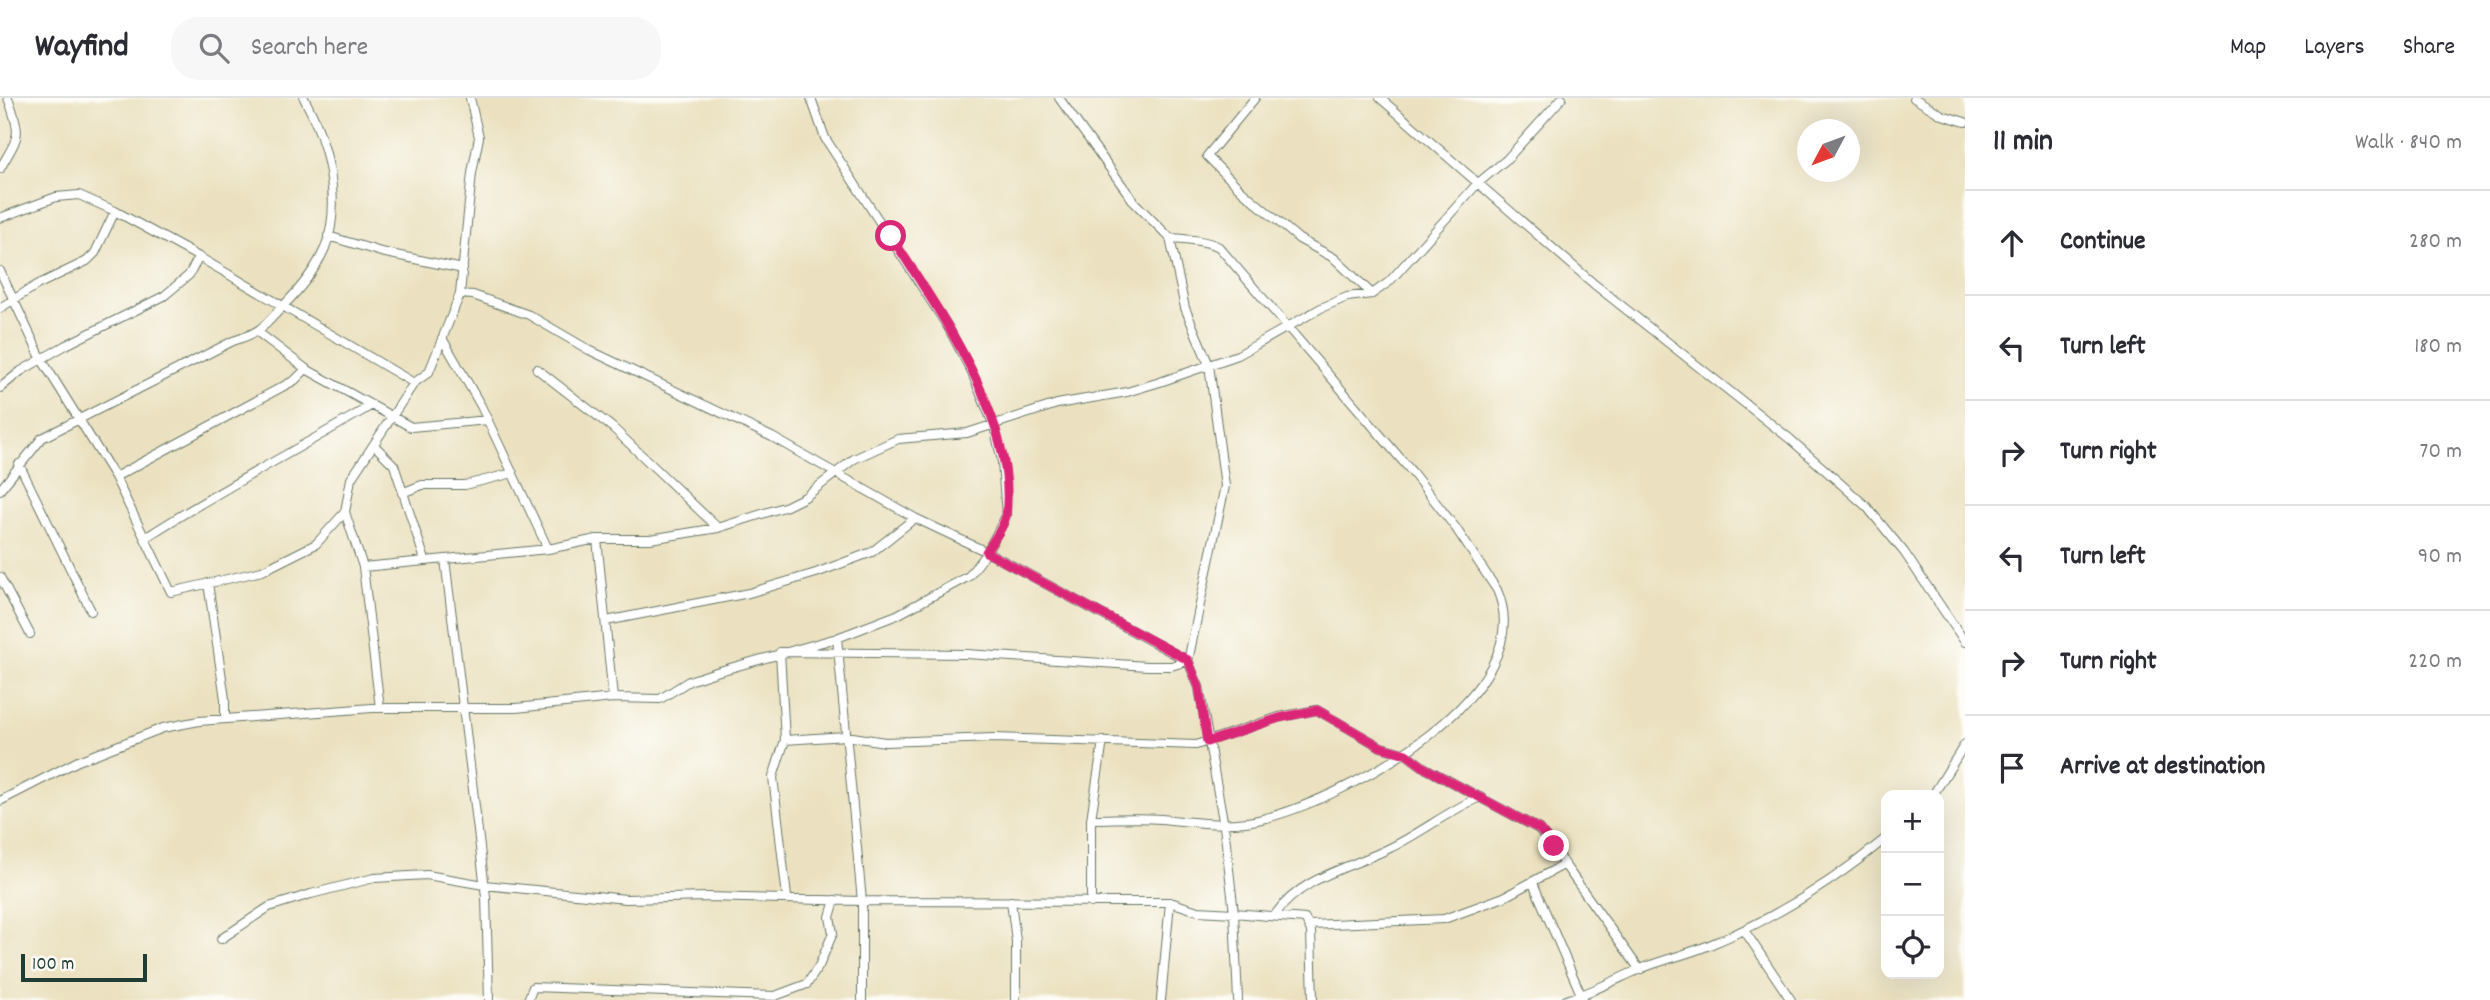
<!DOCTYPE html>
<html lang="en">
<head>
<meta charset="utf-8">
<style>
	:root { --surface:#fff; --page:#f7f7f7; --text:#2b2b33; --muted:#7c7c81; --line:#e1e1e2 }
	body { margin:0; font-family:Dekko,sans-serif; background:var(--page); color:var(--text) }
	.controls { position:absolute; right:21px; bottom:21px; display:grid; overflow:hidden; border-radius:14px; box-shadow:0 7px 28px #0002 }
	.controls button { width:63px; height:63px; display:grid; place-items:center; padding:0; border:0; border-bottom:2px solid var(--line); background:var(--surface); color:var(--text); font:35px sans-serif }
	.compass { position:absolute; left:1797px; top:21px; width:63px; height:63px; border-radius:50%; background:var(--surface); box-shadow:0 7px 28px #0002; rotate:229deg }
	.scale { position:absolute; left:21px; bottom:18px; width:126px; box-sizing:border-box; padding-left:7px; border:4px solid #1f3d34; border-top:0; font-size:19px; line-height:24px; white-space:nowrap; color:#1f3d34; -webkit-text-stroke:5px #fdfcf7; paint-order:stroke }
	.stop { position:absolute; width:21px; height:21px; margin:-16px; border:5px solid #db2777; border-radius:50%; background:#fff }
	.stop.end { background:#db2777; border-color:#fff; box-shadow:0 2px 7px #0008 }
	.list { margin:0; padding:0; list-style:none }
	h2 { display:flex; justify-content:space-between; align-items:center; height:91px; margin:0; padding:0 28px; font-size:30px }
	h2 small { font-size:23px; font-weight:400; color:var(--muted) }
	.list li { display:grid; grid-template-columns:46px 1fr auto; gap:21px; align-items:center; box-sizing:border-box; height:105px; padding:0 28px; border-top:2px solid var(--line) }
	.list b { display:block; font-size:26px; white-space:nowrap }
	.list em { font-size:23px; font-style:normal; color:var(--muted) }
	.icon { flex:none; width:38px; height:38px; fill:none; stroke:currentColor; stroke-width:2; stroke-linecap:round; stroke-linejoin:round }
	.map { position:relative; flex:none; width:1965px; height:902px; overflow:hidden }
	header { display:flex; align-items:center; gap:42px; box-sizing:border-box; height:98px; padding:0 35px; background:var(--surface); border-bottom:2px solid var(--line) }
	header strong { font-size:33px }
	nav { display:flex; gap:38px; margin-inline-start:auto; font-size:24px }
	.search { width:490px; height:63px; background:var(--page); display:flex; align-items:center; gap:18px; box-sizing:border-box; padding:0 24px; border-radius:28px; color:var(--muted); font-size:26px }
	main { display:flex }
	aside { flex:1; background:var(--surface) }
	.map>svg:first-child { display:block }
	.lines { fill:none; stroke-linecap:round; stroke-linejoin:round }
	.street-casing { stroke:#667665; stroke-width:10 }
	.street { stroke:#fff; stroke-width:8 }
	.route { stroke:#db2777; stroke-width:9 }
</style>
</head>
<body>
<header>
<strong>Wayfind</strong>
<div class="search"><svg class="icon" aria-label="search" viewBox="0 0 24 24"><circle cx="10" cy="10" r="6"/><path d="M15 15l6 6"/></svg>Search here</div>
<nav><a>Map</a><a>Layers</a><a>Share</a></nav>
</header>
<main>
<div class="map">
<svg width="1965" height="902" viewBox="0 0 1965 902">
	<rect width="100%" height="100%" fill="#fdfcf7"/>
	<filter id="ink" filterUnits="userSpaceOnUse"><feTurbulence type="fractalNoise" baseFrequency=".0143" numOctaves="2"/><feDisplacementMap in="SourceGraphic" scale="14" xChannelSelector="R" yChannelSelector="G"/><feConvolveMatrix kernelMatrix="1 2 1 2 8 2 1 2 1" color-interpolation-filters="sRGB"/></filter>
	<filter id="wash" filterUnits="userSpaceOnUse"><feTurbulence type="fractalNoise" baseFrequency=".00686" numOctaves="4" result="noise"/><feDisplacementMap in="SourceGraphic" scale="28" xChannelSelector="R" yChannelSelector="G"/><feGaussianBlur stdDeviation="1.57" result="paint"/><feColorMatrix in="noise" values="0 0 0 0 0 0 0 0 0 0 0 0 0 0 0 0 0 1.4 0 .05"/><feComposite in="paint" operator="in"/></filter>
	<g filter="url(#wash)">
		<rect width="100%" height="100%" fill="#ebe1c0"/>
	</g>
	<g filter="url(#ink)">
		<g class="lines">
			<g class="street-casing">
				<path id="street" d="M1255 0 1207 58 1241 92 1299 141 1334 160 1372 196
					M1380 0 1594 186 1790 341 1867 409 1904 454 1965 544
					M1914 0 1942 17 1965 24
					M0 71C18 38 23 40 8 0
					M0 120 56 99 79 97 115 113 199 159 414 285 429 274 460 196 473 197 529 217 589 252 772 339 915 420 987 454 1188 563 1199 589 1224 728 1234 815 1305 821 1311 833 1313 902
					M328 138 381 154 463 171
					M0 173 42 262 115 379 171 494 262 473 316 446 345 414 363 469 548 451 597 441H650L718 430 787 408 805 399 854 361 898 341 967 335 1057 306 1127 294 1160 284 1238 257 1321 210 1347 199 1372 196 1389 184 1477 86 1507 61 1562 0
					M460 196 472 75 479 39 470 0
					M0 210 37 187 87 163 95 155 115 113
					M259 235 306 271 411 329 488 322
					M442 240 481 308 548 451
					M537 271 613 330 718 430
					M0 290 21 273 66 247 164 198 189 177 199 159
					M375 348 394 367 425 462
					M19 366 91 513
					M115 379 295 282 306 271
					M0 392 42 340 233 243C262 234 264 228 284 207 300 191 316 171 325 150 343 104 327 42 304 0
					M402 395 422 387H465L513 375
					M345 414 351 381 414 285
					M145 440C219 392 297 352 372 307
					M597 441 613 600
					M445 461 486 799 489 902
					M363 469 380 610
					M0 479 30 536
					M208 485 225 601V620
					M606 523 749 495 816 475 872 454 915 420
					M785 642 846 638 885 644 994 640 1196 647 1279 619 1317 612 1381 649 1406 656 1425 670 1539 731 1640 872
					M1933 697 1965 646
					M0 703 78 663 163 630 199 623 372 610H516L613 600 660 601 689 583 716 574 837 540 897 517 969 478 987 454 1006 418 1002 364 994 328 972 275 948 229 825 40 811 0
					M1091 721 1103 643
					M1533 785 1582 899
					M787 799 773 679 785 642 780 554 967 556 1147 568H1171L1188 563 1225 388 1209 267 1185 210 1170 140 1135 105 1059 0
					M1011 803 1016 843V902
					M1091 805V721C1114 721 1138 719 1161 721 1197 724 1230 730 1266 720 1345 700 1543 596 1497 492L1455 429 1412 374 1219 149C1207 142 1184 141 1170 140
					M1274 818C1302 778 1348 771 1390 750 1421 735 1448 713 1480 699
					M1310 827 1444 821 1504 799 1565 766
					M1744 832 1791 902
					M221 841 269 809 311 796 374 780 427 777 484 787 626 801 708 799 862 803 837 540
					M528 902 533 889 775 898 807 886 819 868 833 835 830 819 835 802
					M862 902V803L1170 804 1198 813 1234 815 1238 902
					M1161 902 1170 804
					M1566 902C1593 894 1615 882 1640 871 1662 862 1685 857 1707 848 1772 822 1833 784 1886 740"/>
			</g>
			<use href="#street" class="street"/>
		</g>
	</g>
	<g class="lines" filter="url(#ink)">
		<path class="route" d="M891 138C939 213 1018 324 1006 417 1004 430 993 442 986 454L1188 562 1199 589 1207 644 1279 620 1317 612 1381 649 1406 656 1425 670 1539 731 1554 748"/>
	</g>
</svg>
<div class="controls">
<button>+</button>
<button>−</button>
<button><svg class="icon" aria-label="locate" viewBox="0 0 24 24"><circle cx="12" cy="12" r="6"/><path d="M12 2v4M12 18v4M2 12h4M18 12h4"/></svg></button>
</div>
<svg class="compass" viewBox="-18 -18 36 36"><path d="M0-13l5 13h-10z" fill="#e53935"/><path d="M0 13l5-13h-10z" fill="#7c7c81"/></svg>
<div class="scale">100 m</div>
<div class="stop" style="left:891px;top:138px"></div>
<div class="stop end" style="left:1554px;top:748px"></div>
</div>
<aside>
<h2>11 min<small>Walk · 840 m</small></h2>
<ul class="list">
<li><svg class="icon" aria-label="ahead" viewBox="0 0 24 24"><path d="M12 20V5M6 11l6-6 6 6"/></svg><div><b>Continue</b></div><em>280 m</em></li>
<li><svg class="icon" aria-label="left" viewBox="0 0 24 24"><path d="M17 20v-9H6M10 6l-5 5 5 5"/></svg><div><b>Turn left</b></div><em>180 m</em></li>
<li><svg class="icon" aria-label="right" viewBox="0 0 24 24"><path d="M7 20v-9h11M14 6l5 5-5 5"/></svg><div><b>Turn right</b></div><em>70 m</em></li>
<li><svg class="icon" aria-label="left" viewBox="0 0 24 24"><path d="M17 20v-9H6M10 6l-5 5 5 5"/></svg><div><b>Turn left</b></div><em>90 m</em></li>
<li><svg class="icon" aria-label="right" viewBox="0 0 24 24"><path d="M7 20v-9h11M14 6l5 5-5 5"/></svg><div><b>Turn right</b></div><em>220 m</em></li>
<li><svg class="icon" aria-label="arrive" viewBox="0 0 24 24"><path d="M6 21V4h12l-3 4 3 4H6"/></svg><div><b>Arrive at destination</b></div></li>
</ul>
</aside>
</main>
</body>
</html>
